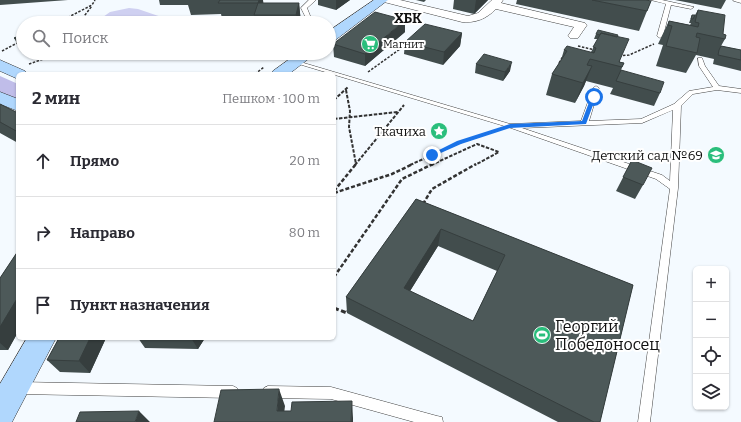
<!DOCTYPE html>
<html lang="ru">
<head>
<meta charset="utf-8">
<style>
	:root { --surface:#fff; --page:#f7f7f7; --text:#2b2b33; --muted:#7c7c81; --line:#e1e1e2 }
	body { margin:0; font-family:Bitter,serif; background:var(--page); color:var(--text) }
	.controls { position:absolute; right:12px; bottom:12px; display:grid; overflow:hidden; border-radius:6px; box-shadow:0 1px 3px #0004 }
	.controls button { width:36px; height:36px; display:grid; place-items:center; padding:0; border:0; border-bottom:1px solid var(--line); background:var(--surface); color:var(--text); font:20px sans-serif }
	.stop { position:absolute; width:12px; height:12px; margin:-9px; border:3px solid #1a73e8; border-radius:50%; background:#fff }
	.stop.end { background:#1a73e8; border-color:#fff; box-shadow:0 1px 4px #0008 }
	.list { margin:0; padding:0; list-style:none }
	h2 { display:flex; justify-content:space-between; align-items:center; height:52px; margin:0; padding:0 16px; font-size:17px }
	h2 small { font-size:13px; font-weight:400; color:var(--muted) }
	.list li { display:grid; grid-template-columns:26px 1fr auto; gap:12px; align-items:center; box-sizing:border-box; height:72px; padding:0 16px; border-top:1px solid var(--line) }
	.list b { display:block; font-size:15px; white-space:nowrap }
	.list em { font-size:13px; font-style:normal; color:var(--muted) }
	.icon { flex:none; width:22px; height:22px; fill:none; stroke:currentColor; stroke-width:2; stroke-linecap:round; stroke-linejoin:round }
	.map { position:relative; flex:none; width:741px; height:422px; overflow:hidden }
	.search { position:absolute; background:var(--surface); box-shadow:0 1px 3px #0004; left:16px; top:16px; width:320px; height:44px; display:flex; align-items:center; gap:10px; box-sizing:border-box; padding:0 14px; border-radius:22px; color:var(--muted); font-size:15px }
	.panel { position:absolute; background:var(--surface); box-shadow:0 1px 3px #0004; left:16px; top:72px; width:320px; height:268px; border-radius:6px }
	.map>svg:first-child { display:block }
	.green { fill:#c0bde9 }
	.pitch { fill:#cfd0f1 }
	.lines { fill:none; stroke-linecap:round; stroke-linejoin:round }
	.service-casing { stroke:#434343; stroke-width:1 }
	.minor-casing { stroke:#434343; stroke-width:1 }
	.secondary-casing { stroke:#323232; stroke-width:1 }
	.path-far3 { stroke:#323232; stroke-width:1.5; stroke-dasharray:2.5 1.5; stroke-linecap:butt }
	.path-far2 { stroke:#323232; stroke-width:2; stroke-dasharray:3.5 1.5; stroke-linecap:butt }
	.path-far1 { stroke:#323232; stroke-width:2.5; stroke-dasharray:4 2; stroke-linecap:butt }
	.path { stroke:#323232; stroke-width:3; stroke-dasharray:5 2.5; stroke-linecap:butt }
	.service { fill:#fff; fill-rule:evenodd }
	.minor { fill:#fff; fill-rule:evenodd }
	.secondary { fill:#b0d7fd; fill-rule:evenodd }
	.wall { fill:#424d4d; fill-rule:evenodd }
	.shaded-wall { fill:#363e3e }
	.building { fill:#4d5959; stroke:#363e3e; fill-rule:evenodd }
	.route { fill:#1a73e8 }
	.labels { text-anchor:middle; stroke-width:4; stroke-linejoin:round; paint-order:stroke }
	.far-poi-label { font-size:11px; fill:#101010; stroke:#fff; text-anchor:start }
	.poi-label { font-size:13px; fill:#101010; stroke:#fff; text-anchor:end }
	.far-district-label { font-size:14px; font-weight:bold; fill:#101010; stroke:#fff }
	.near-poi-label { font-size:16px; fill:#101010; stroke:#fff; text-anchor:start }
</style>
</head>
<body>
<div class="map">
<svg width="741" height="422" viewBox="0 0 741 422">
	<rect width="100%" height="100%" fill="#f4faff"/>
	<path class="green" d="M0 76 18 84V101L0 92Z"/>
	<path class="pitch" d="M129 8 138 9 179 23H107L103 20V17L110 12Z"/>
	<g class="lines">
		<g class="service-casing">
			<path id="service" d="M309 0H316L307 8 311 18 315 23H304L288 18V16L290 15 307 20 301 8Z
				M651 0H662L694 7 691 9 671 5 663 36 660 38 657 36 666 4Z
				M733 0H741V3L734 1Z
				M698 58H702L705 66 719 86 741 89V93L717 90 693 94 681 106 678 188 650 422H638L670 189 656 179 511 128 292 62 297 61 510 124 581 121 593 88 596 86 599 88 589 121 641 119 674 104 689 91 713 87 699 66ZM673 110 670 181 662 175 522 128 642 123Z
				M18 382 233 386 237 388 239 392 237 396 233 398 18 394 14 392 12 388 14 384Z
				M268 386 331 387 437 416 442 417 443 422H414L331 399 268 398 264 396 262 392 264 388Z"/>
		</g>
		<g class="minor-casing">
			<path id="minor" d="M383 0H400L468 16 478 13 492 0H503L501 3 585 23 587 25 578 38H570L568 36 574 27 496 9C486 19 476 23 462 22L384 2Z"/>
		</g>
		<g class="secondary-casing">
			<path id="secondary" d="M374 0H388L334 41 329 42V31Z
				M298 53H316L289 74H271L273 71Z
				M0 60 25 71 27 74H18V79L0 71Z
				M0 92 18 99V111L0 104Z
				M27 338H56L12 422H0V384Z"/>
		</g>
		<path class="path-far3" d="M57 23 92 5 95 0
			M83 23 85 15 92 6
			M578 46 595 50
			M2 51 23 40
			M619 56 629 55 654 44
			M559 63 563 56
			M29 64 55 55 95 53
			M368 72 400 49 407 42
			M255 74 264 67"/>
		<path class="path-far2" d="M255 74 256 73
			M346 90 350 111 349 127 356 164
			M334 100 348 87
			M334 119 397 112
			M355 165 404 105
			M410 165 459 143 492 132
			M431 165 477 144 499 152 475 165"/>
		<path class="path-far1" d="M334 191 356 164
			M334 193 392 174 413 164
			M423 204 432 189 476 164
			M334 277 402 179 433 164"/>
		<path class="path" d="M334 308 347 313 348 311"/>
		<use href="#service" class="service"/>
		<use href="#minor" class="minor"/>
		<use href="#secondary" class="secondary"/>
	</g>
	<path class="wall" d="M0 0H68L0 5Z
		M159 0H263V3H299L301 23H223L221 14 191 15 188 5H160Z
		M318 0H350L336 10 318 5Z
		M416 0H426L424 2Z
		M454 0H488L474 14 453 9Z
		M517 0H646L651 1 639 31 516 4Z
		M675 0H726L721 9Z
		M698 10 723 34 725 39 721 46 741 50V71L713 64 714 59 696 55 686 73 656 66 663 45 658 44 669 21 690 25 691 23H689L692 15H695Z
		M405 32 365 66 334 57 333 44Z
		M462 33 460 46 443 65 404 54 405 42Z
		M23 34V48L19 47 14 38Z
		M596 34 617 37 620 62 624 63 621 70 660 93 654 106 610 94 613 88 586 81 584 86 575 103 546 95 552 74 561 60 564 50 591 52 598 39H594Z
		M35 53H51L44 57Z
		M476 64 510 71 503 81 475 73Z
		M0 104 18 113V143L0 133Z
		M632 160 643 185 635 199 616 191Z
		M416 199 633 285 600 422H558L347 313 346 297ZM438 246 497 271 473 321 410 291Z
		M18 251V332L8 350H0V278Z
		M59 338H106L90 373 60 372 47 360Z
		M138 338H205L198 349 145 348Z"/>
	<path class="shaded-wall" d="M259 0H263L265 14 258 3Z
		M336 0H350L336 10Z
		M476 0H488L474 14Z
		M299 3 301 23H297L296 15Z
		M405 20V32L365 66V54Z
		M462 33 460 46 443 65 444 52Z
		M42 53H51L44 57Z
		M512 62 510 71 503 81 505 72Z
		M592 66 584 86 575 103 583 83Z
		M441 229 438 246 402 304 404 288Z
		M18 297V332L8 350 0 343V327Z
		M90 338H106L90 373 79 361Z
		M191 338H205L198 349Z
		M279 389 285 406 283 422 277 411Z
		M352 401 353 418V422H351Z
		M139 411 150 422H135Z"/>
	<path class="building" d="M220 0H259L258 3H218Z
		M592 0H646L651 1 647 11Z
		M258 3H299L296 15H254Z
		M698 10 725 15 723 34 726 35 725 39 697 33 696 37 700 38 697 53 666 46 672 26 668 25 669 21 698 27 699 23 695 22Z
		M375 12 405 20 365 54 333 44Z
		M692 15H695L693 19H691Z
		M425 24 462 33 444 52 405 42Z
		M598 30 618 35 617 37 601 33 600 35 596 34Z
		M601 33 629 39 619 62 624 63 622 67 590 59 587 65 592 66 583 83 552 74 567 51 564 50 567 46 594 53 596 48 593 47Z
		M23 34V41L14 38Z
		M721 46 741 50V60L718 55 719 50Z
		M484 54 512 62 505 72 476 64Z
		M621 70 664 82 660 93 616 81Z
		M0 104 18 113V132L0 122Z
		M632 160 652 168 643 185 623 177Z
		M416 199 633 285 600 422H594L346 297ZM441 229 505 255 473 321 404 288Z
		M18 251V297L0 327V278Z
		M59 338H90L79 361 47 360Z
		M279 389 277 411H291L292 402 352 401 351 422H214L221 390Z
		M139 411 135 422H76L80 412Z"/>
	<path class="route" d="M594 95 596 97 586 124 510 128 461 144 434 156 429 155 457 141 510 124 582 121 591 97Z"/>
	<defs>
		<g id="supermarket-disc" transform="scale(0.9)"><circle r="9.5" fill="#2abe7c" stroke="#fff"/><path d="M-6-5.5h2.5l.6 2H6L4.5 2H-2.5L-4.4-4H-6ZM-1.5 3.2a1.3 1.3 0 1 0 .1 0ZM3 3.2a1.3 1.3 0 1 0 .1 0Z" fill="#fff"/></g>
		<g id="sight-disc" transform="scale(0.9)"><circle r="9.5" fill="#2abe7c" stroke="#fff"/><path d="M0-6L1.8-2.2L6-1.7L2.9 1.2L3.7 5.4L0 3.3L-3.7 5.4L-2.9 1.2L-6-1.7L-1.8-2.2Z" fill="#fff"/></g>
		<g id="school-disc" transform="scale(0.9)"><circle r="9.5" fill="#2abe7c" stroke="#fff"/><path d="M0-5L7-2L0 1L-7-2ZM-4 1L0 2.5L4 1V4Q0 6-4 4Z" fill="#fff"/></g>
		<g id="stadium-disc" transform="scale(0.9)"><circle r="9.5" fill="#2abe7c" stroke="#fff"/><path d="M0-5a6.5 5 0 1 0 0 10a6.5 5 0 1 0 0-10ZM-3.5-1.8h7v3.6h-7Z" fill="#fff"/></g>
	</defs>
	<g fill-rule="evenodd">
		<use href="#supermarket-disc" x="370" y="44"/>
		<use href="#sight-disc" x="439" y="131"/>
		<use href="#school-disc" x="716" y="155"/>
		<use href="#stadium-disc" x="542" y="335"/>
	</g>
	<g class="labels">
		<g class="far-poi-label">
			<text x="383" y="48">Магнит</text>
		</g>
		<g class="poi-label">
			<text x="426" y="136">Ткачиха</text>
			<text x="703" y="160">Детский сад №69</text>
		</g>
		<g class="far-district-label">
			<text x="408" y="23">ХБК</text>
		</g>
		<g class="near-poi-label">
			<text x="555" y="332">Георгий<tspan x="555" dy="18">Победоносец</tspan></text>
		</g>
	</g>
</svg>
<div class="controls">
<button>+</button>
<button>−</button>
<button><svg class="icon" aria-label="locate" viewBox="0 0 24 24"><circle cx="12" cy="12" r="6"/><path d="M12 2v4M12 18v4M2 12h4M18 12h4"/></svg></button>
<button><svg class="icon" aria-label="layers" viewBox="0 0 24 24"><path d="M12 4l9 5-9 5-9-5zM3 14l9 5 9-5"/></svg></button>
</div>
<div class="stop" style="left:594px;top:97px"></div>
<div class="stop end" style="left:432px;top:155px"></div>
<div class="search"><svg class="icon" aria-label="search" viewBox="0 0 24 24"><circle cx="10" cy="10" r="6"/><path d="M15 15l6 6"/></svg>Поиск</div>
<section class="panel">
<h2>2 мин<small>Пешком · 100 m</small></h2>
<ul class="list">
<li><svg class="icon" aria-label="ahead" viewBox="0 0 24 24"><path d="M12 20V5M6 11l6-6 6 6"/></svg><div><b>Прямо</b></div><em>20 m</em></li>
<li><svg class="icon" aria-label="right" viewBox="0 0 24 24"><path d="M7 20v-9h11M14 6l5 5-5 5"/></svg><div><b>Направо</b></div><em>80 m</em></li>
<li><svg class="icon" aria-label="arrive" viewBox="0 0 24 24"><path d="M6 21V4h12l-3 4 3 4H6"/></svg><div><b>Пункт назначения</b></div></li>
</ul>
</section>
</div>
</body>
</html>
